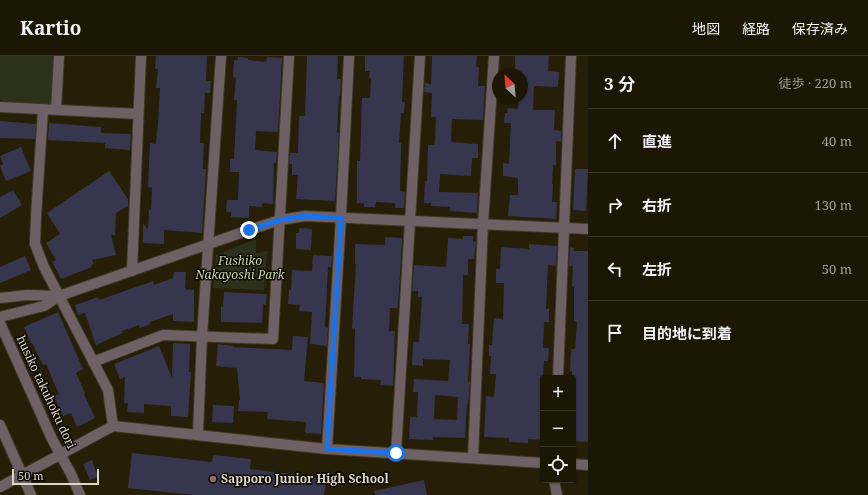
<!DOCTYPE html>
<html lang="ja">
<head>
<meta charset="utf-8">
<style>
	:root { --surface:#1c1604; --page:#251f0e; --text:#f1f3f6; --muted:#a09f9a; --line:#3a3526 }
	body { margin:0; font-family:"Noto Serif","Noto Sans JP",serif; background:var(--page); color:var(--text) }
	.controls { position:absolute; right:12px; bottom:12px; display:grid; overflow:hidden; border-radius:4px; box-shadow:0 1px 3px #0004 }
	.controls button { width:36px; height:36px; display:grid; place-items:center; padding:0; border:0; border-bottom:1px solid var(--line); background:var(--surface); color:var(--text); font:20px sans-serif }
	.compass { position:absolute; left:492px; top:12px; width:36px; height:36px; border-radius:50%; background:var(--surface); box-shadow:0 1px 3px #0004; rotate:334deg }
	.scale { position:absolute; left:12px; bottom:10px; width:87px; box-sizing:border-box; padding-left:4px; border:2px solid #dcd7c9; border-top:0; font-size:11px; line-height:14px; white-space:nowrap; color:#dcd7c9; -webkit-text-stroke:3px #0c0902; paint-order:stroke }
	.stop { position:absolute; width:12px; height:12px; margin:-9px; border:3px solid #1a73e8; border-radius:50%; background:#fff }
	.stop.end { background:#1a73e8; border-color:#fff; box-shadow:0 1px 4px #0008 }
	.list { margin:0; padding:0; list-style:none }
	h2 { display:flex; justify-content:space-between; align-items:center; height:52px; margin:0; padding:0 16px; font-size:17px }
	h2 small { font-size:13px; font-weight:400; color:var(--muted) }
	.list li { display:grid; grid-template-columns:26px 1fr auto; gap:12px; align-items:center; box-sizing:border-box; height:64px; padding:0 16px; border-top:1px solid var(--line) }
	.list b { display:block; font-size:15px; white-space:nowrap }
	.list em { font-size:13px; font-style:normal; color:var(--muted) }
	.icon { flex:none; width:22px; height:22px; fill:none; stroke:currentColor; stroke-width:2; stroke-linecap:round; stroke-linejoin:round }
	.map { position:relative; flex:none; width:588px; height:439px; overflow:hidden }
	header { display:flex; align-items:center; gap:24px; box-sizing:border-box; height:56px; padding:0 20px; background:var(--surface); border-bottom:1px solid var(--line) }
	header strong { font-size:19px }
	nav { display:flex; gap:22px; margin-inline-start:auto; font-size:14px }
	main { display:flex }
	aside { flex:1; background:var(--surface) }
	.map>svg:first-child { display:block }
	.green { fill:#2c311c }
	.building { fill:#36374e; fill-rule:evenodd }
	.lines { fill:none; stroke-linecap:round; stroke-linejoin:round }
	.minor-casing { stroke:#3f3821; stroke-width:12 }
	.minor { stroke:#6e6064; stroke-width:10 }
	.route { stroke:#1a73e8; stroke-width:5 }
	.education-dot { fill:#8d6e63; stroke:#0c0902; stroke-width:1.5 }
	.labels { text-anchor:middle; stroke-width:3; stroke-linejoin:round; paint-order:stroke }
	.park-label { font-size:12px; font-style:italic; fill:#c8d5a0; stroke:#0c0902 }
	.street-label { font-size:12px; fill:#dcd7c9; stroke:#0c0902 }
	.poi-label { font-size:12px; font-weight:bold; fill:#dcd7c9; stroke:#0c0902; text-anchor:start }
</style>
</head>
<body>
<header>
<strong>Kartio</strong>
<nav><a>地図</a><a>経路</a><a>保存済み</a></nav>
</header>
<main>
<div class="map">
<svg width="588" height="439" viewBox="0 0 588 439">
	<rect width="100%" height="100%" fill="#261e06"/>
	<path class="green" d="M0 0H57L55 43 50 48 3 45 0 43Z
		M256 183V197L267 195 264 234 213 232 216 199Z"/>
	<path class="building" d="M156 0H207L206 25H211L210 37H205L204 57H201L200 87H204L203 113H206L202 177 164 174V188L143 187V167L148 174 149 154H151L152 131H148L150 87 156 88 158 66 160 32H156L158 13H155Z
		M307 0H338L337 23H341L340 40H339L337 76 339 77 335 145 296 143 298 119H292V108H289L290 97H298L299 60H305Z
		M365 0H404L402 46H405L404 57H401L399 87H401L400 135 405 136 404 152H395V147L376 146 375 151H364V147H357V105H360L362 42H370L371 22H369L370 15H365Z
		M432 0H477L476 11H479L478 30H485L483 64 452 63 451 86 478 88V102H472L471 120 440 118 439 136 478 137 477 157 450 155V151L431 150V147H424L425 125H427L428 89H434L435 86 436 61H431L432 37 424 36 425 27 431 28Z
		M515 0H549L548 15 559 16 558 31 534 30 533 54H555L554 74 561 75V86L556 85V109H553L552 128H553L552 146H557L556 163 508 160 510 139H518V122L503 120V107L509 108 511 67H504L505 57H507L508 52 518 53 519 42H522V18H515Z
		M238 1 248 2V4L266 6 267 1 282 2 278 76 256 75 255 94 277 96 276 107H274L273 148 262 147V151L249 150V162L231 161V156H226L227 144H238L239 116H230V103H234L237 44H234L236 22 233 21 234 4H238Z
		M0 65 36 68 35 83 0 82Z
		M49 67 101 71V77L131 78 130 94 105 92V87L48 84Z
		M21 91 31 115 6 125 0 110 3 108 0 100Z
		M575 113H588L586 155 573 154Z
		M109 115 128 143V150L116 157 115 179H111L116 199 92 204 94 208 91 209 92 211 61 223 52 206 56 204 46 187 60 178 47 157Z
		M13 134 22 149 0 162V141Z
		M299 172 312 173 311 194 296 193V177H299Z
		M463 180H473V185L476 186 474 203H468V219H463L462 268H469L468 288H470L468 326H470L469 339 468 348H467L465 382 433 381V384L409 383 410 361H417L418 336H413L414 323 448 325 450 304 423 303V310L412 309 413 286H419L422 241H418V235H412L414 209 446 211 448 182 463 183ZM435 339 458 341 457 364 434 363Z
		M385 181 402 182 398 252H390L389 275H395L393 330 380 329 381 324 361 323V321H354L355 273 352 272 356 208H355V188L385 189Z
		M529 188 557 190 556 210 548 209 546 253H549V266H544L543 292H549L548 305H544L543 322V384L528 383V387L509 386V382L484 381 486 340 494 341 496 318H490L491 300H489V289H492L494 262 503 263 504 227H496V213H500L501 191 529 193Z
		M570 191 574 192V195H588V386L573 385 574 323 572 322V315H570L571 293H575L577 266 574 265V230H572L573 210H569Z
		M313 199 332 200 331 211H328L325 271 328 272 327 290 310 288 312 256 299 255 300 249 288 248 289 234H291L292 214 312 215Z
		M25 200 31 214 0 227V211Z
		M174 216H186L185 233 194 234V266L173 265V258L150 266V268L140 272 139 269 122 275 123 277 96 289 85 257 78 259 75 249 98 241 99 244 153 225 154 229 173 222Z
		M224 236 267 238 266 249 263 248 262 267 221 266V251H223Z
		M58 256 83 313 76 317 85 337 84 338 95 362 77 371 71 357 63 360 54 340 59 338 46 308 43 309 32 287H31L24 271Z
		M293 280 308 281 304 325 324 327 321 378 305 377 306 366 267 363 268 356 238 355 239 344H240L237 312 216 310 218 288 233 290V291L292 294Z
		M173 287 190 288 189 316H191L188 361 171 360V350L144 348V357L127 356 128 347H124L125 321 120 323 114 308 159 290 172 322Z
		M213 349 234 350 233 367 212 366Z
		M132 397 212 406 213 399 251 403 250 413 326 422 324 439H193L128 432Z
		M92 404 98 421 90 424 83 408Z
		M424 424 427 439H375L374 435Z"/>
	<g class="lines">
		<g class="minor-casing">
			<path id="minor" d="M0 51 138 58
				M43 54 36 160 35 188 44 211 108 334 113 370
				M56 54 59 0
				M132 215 141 0
				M0 242 27 239 59 240
				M0 261 44 250 59 240 249 174 280 164 305 160 588 173
				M0 267 52 383 71 418 80 439
				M93 306 163 279 273 283 289 0
				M558 322 571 0
				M0 369 31 439
				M198 378 202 280 221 0
				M327 393 341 161 349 0
				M396 397 420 0
				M473 402 483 168 494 0
				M573 408 588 409
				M554 424 557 439
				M0 431 113 370 327 393 543 407"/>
		</g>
		<use href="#minor" class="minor"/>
	</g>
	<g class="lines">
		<path class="route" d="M249 174 280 164 305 160 341 162 327 393 396 397"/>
	</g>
	<circle class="education-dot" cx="213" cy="423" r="4"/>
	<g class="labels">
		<g class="park-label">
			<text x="240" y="209">Fushiko<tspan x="240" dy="14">Nakayoshi Park</tspan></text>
		</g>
		<g class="street-label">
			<text transform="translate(46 336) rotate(65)" y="4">husiko takuhoku dori</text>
		</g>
		<g class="poi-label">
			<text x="221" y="427">Sapporo Junior High School</text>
		</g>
	</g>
</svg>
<div class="controls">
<button>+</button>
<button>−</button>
<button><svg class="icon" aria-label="locate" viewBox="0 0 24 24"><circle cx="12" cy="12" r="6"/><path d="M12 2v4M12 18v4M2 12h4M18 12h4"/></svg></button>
</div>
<svg class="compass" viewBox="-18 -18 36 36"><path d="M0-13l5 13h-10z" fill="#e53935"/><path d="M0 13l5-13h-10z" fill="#a09f9a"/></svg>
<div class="scale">50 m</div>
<div class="stop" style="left:396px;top:397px"></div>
<div class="stop end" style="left:249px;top:174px"></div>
</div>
<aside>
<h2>3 分<small>徒歩 · 220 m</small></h2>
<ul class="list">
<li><svg class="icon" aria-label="ahead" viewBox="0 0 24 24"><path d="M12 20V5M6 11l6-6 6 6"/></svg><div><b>直進</b></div><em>40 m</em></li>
<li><svg class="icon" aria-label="right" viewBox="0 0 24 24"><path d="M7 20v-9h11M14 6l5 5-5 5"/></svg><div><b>右折</b></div><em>130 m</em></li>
<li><svg class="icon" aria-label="left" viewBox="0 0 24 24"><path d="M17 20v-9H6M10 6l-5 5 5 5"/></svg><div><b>左折</b></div><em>50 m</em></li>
<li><svg class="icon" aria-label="arrive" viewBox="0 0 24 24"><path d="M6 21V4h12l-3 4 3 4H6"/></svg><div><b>目的地に到着</b></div></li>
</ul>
</aside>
</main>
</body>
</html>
